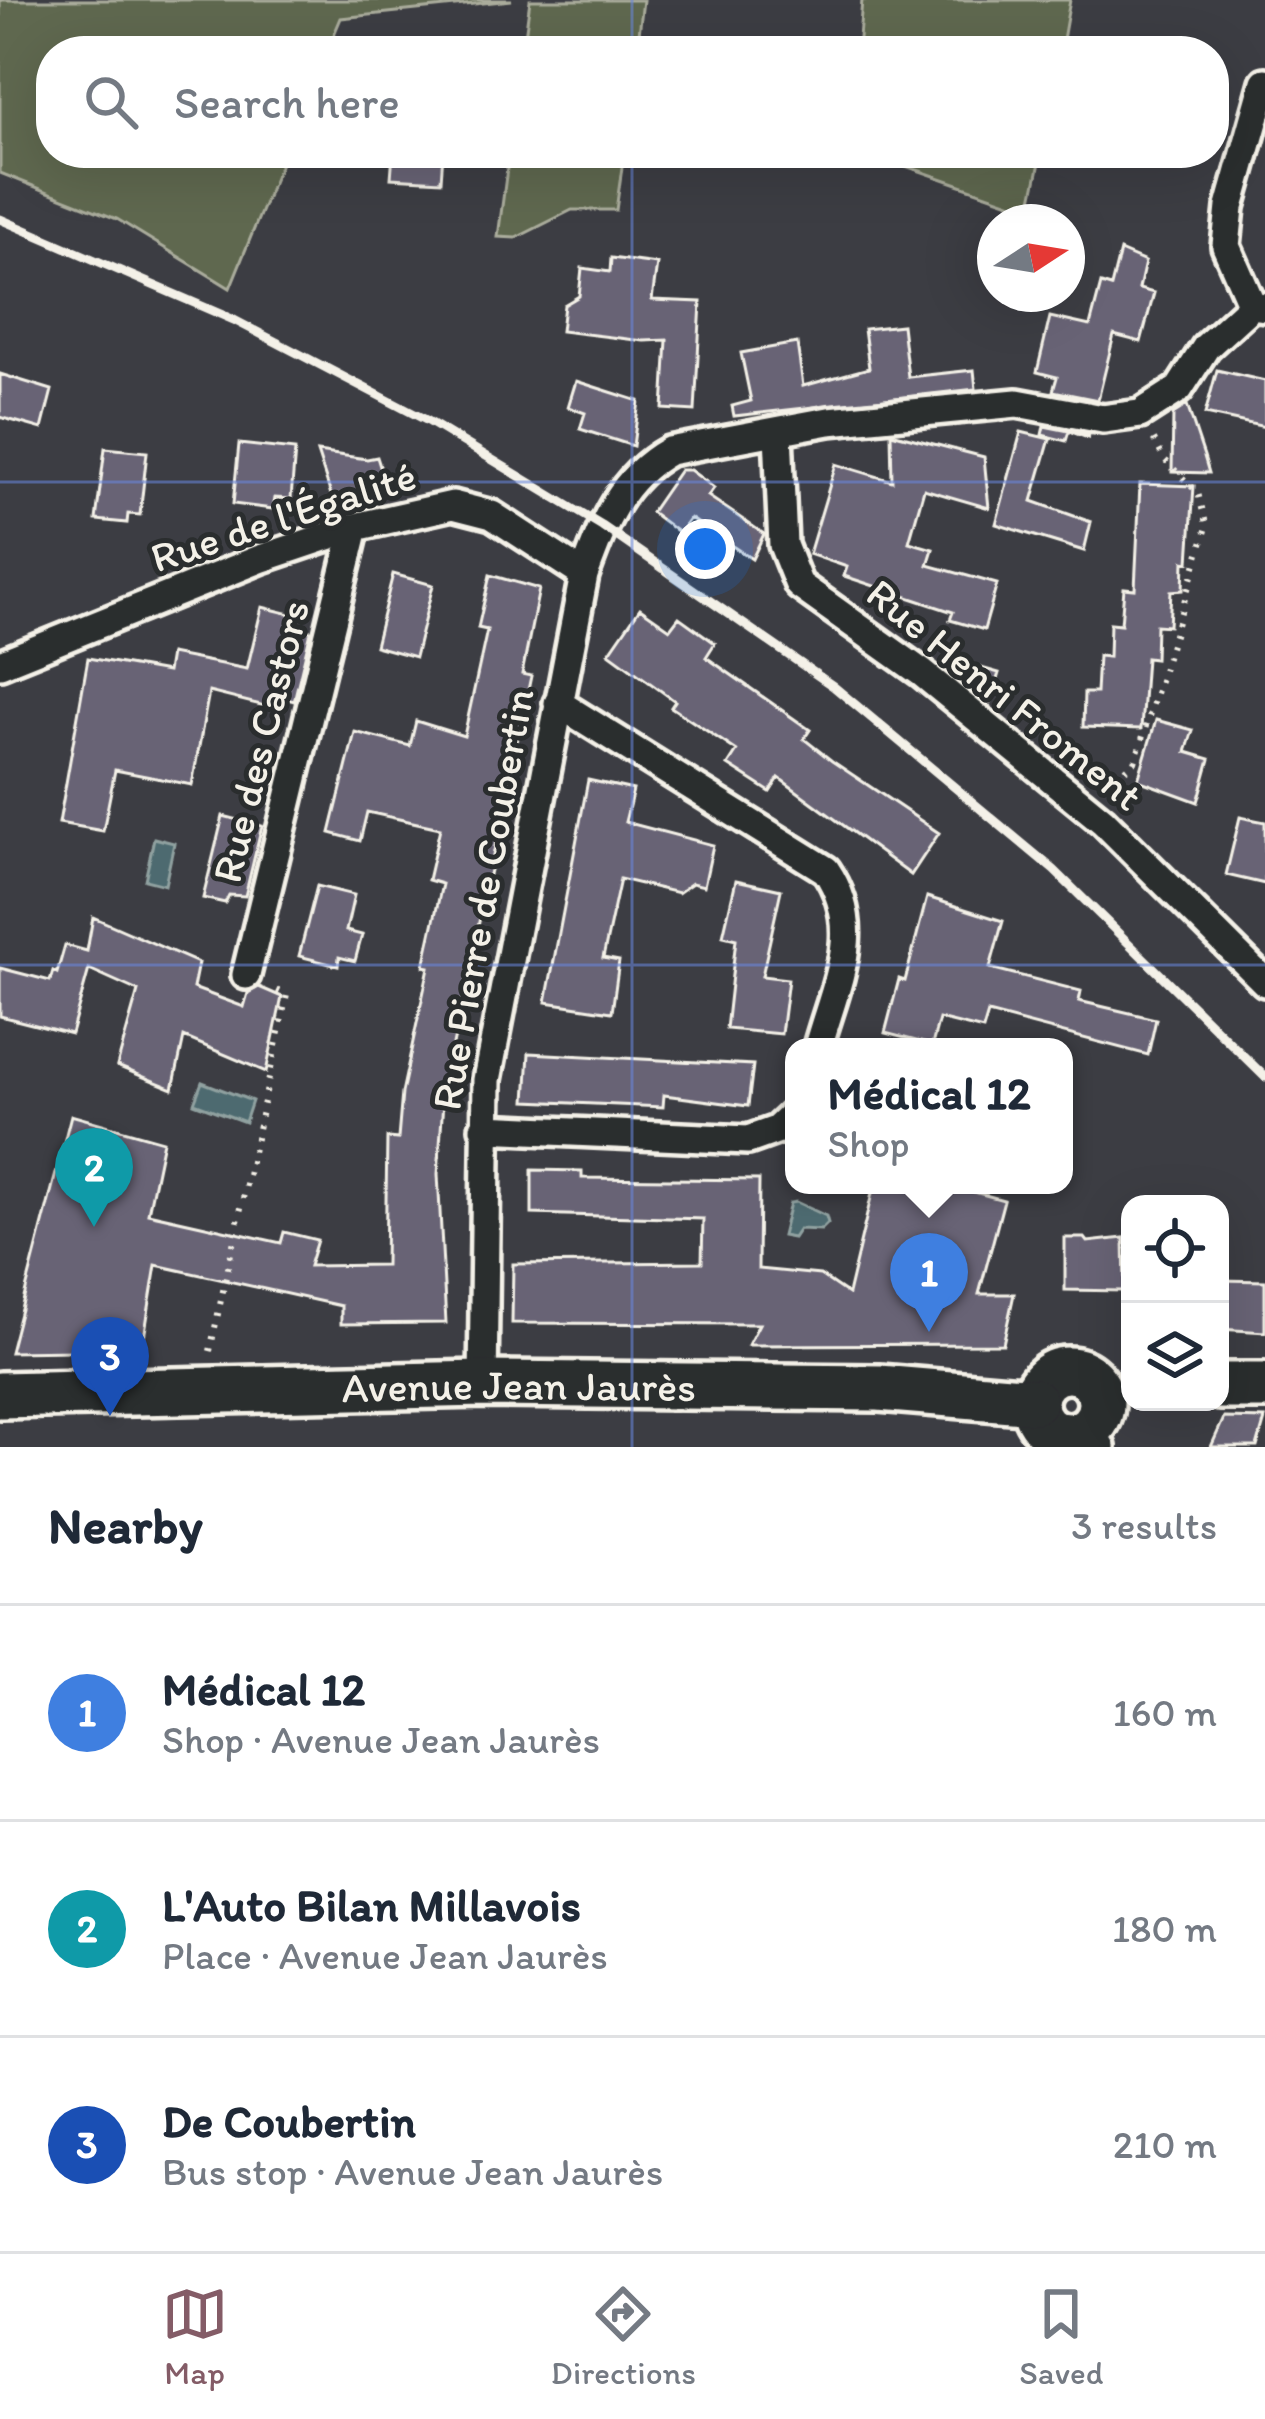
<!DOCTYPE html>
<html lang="en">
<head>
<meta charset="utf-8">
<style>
	:root { --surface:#fff; --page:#f2f2f3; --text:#1f2937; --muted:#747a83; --line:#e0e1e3; --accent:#845c67 }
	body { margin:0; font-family:Itim,sans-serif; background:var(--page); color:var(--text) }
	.controls { position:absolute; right:36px; bottom:36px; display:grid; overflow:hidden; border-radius:24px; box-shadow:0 12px 48px #0002 }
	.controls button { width:108px; height:108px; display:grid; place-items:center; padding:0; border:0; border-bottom:3px solid var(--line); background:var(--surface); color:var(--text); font:60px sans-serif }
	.compass { position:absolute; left:977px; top:204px; width:108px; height:108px; border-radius:50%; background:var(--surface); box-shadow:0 12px 48px #0002; rotate:78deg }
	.you { position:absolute; left:705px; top:549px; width:42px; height:42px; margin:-30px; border:9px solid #fff; border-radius:50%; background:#1a73e8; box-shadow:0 0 0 18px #1a73e833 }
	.badge { display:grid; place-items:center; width:78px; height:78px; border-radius:50%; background:var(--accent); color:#fff; font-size:39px; font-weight:700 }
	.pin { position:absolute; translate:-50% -99px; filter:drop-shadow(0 3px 6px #0008) }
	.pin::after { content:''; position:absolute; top:63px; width:42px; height:36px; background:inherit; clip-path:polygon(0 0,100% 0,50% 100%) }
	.popup { position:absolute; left:785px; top:1038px; width:288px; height:156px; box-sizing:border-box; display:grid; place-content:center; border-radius:24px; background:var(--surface); filter:drop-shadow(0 3px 9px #0005); font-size:39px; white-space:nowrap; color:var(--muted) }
	.popup b { font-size:45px; color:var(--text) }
	.popup::after { content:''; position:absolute; left:50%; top:100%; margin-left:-24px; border:24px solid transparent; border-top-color:var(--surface) }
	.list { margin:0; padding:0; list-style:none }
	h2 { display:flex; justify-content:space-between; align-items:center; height:156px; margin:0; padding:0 48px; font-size:51px }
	h2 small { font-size:39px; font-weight:400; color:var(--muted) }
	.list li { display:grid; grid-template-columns:78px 1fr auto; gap:36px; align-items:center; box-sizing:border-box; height:216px; padding:0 48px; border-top:3px solid var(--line) }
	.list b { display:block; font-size:45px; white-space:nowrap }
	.list p { margin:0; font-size:39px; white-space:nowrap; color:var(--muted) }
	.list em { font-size:39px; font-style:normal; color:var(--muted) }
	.icon { flex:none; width:66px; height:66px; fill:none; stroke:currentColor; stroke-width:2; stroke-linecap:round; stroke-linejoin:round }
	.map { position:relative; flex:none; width:1265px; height:1447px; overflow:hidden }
	.search { position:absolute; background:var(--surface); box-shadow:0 12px 48px #0002; left:36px; right:36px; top:36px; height:132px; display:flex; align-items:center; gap:30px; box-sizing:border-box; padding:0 42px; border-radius:48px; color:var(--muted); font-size:45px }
	.sheet { height:804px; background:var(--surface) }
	nav { display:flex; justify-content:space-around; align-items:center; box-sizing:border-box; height:168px; border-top:3px solid var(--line); background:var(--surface); font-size:33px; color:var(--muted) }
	nav a { display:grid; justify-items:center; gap:6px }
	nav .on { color:var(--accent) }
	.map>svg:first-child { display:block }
	.green { fill:#5f684f; stroke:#aaac9c; stroke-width:3 }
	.water { fill:#4d6b70; stroke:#90a1a0; stroke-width:3 }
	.building { fill:#676375; stroke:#f4f1e8; stroke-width:3 }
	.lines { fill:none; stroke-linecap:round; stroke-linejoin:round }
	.street-casing { stroke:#f4f1e8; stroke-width:36 }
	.primary-casing { stroke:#f4f1e8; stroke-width:54 }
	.path { stroke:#f4f1e8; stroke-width:6; stroke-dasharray:3 9; stroke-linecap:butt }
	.street { stroke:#2a2d2e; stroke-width:27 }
	.primary { stroke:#2a2d2e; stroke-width:45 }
	.rail { stroke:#f4f1e8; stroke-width:9 }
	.grid { fill:none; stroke:#6887de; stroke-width:3; stroke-opacity:0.55 }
	.labels { text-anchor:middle; stroke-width:10; stroke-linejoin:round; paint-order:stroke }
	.street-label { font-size:42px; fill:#f4f1e8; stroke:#2a2d2e }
</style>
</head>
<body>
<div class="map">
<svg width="1265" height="1447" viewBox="0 0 1265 1447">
	<rect width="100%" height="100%" fill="#3c3d43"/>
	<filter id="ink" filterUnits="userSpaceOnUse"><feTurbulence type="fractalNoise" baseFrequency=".00833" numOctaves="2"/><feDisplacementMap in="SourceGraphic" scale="24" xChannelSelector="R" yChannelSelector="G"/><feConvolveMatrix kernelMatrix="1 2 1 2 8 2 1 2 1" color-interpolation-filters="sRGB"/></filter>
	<g filter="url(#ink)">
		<path class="green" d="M0 0H512L341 18 327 51H51V153H285L230 288 117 219 0 173Z
			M530 0H643L637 51H523Z
			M862 0H1070L1061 51H858Z
			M509 153H624L616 210H572L516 238 498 237Z
			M868 153H1042L1030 209Z"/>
		<path class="water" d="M154 838 174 843 165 885 145 880Z
			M202 1082 252 1101 245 1122 194 1103Z
			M796 1202 826 1216 828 1223 821 1230 799 1229 793 1238 782 1236 790 1203Z"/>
		<path class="building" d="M393 153H443L441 181 391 178Z
			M1120 251 1145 262 1139 289 1154 293 1141 342 1114 335 1098 400 1053 391 1057 377 1037 372 1050 317 1090 326 1101 284 1111 287Z
			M611 258 657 264 652 300 701 302 695 411 663 409 667 340 644 341 561 331 564 305 579 296 582 268 610 272Z
			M902 325 908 377 974 370 976 389 734 416 732 406 751 401 741 353 797 343 803 386 869 368 864 329Z
			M1217 370 1265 381V427L1205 414Z
			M0 374 52 390 42 429 0 417Z
			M576 381 639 401 633 446 580 429 585 413 568 407Z
			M1187 405 1204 456 1209 473 1172 472 1173 414Z
			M1044 426 1089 435 1088 438 1069 431 1066 441 1042 435Z
			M1021 432 1050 439 1032 501 1091 522 1084 551 996 524Z
			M891 433 984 457 989 508 924 489 909 542 933 549 928 565 997 584 984 630 950 620 953 612 844 576 847 567 809 554 836 464 892 481Z
			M239 444 295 450 291 499 275 498 273 509 233 504Z
			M105 448 147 452 140 515 128 514 127 523 96 520Z
			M317 452 367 459 377 457 385 482 332 498Z
			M680 470H690L705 481 714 488 708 496 764 534 752 559 690 518 679 533 651 512Z
			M1140 484 1194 486 1189 562 1184 561 1183 590 1171 591 1169 626 1156 625 1155 659 1146 658 1141 729 1083 727 1084 693H1096L1098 656 1109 657 1110 623 1121 624 1124 588 1135 589Z
			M393 574 433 585 415 657 375 646Z
			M490 575 539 589 522 674 531 676 450 1059 446 1058 438 1174 446 1323 341 1324V1306L156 1265 142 1350 10 1352 71 1115 163 1141 148 1213 281 1243 284 1232 317 1240 309 1266 385 1265 387 1138 398 1139 402 1093 429 967 424 966 442 884 428 880 440 828 367 812 360 841 330 833 355 732 410 746 416 721 464 736 487 630 478 628Z
			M262 607 291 614 287 628 311 631 294 701 280 697 277 709 209 692 192 785 115 770 103 831 59 823 88 658 167 672 170 654 247 669Z
			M640 608 670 629 679 617 715 643 706 657 810 730 804 739 832 761 939 833 911 875 779 778 770 792 728 765 737 751 671 707 675 701 609 653Z
			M974 666 999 673 990 702 968 687Z
			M1156 720 1193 730 1186 752 1210 759 1198 802 1138 780Z
			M588 780 633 790 625 822 713 845 704 886 692 883 678 893 620 879 603 958 619 961 612 1012 546 1002Z
			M223 816 262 826 245 896 229 895 225 903 203 898Z
			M1240 817 1265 822V884L1226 875Z
			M736 880 781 890 762 976 788 979 781 1034 726 1029 736 939 723 936Z
			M317 886 354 895 346 931 362 935 355 961 339 957 338 966 299 956Z
			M927 897 1003 921 990 968 1081 991 1079 1001 1156 1019 1148 1055 988 1013 983 1030 939 1019 932 1045 885 1033 899 979 905 981Z
			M93 917 198 963 193 988 244 1007 248 993 259 987 282 997 266 1072 184 1037 173 1089 117 1066 138 991 89 969 71 1034 0 1016V968L50 981 53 971 57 973 65 945 87 951Z
			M529 1053 753 1065 748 1106 664 1095 663 1107 526 1101Z
			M532 1170 582 1171V1178L759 1180 758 1269 820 1275 848 1294 874 1185H948L1004 1200 979 1294H1014L1003 1344 748 1345 759 1324 512 1323 513 1264 702 1262 703 1219 532 1214Z
			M1065 1238H1085L1088 1242 1124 1238 1125 1291 1065 1290Z
			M1220 1280 1265 1281V1332L1220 1329Z
			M1224 1418 1265 1419 1257 1447H1211Z"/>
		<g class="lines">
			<g class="street-casing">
				<path id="street" d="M1252 305 1226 246 1230 207 1265 82
					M778 433 783 545 799 585 922 673 1103 821 1265 982
					M0 664 260 559 355 527 453 505 492 515 584 575
					M558 703 826 870C866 929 835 985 818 1047
					M246 975 355 527
					M484 1128 748 1140 776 1130 794 1113
					M483 1384 487 1080 584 575C603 524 619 479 669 451L829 421 1017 403 1103 419 1140 414 1179 389 1206 347 1252 305 1265 307
					M1088 1430 1101 1447"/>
			</g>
			<g class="primary-casing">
				<g id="primary">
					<circle cx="1068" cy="1403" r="33"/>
					<path d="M1220 1386H1265"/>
					<path id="s1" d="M0 1395 483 1384 879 1388 1034 1401"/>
				</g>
			</g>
			<path class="path" d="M1107 785 1135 762 1207 527 1198 493 1164 459 1153 438
				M210 1351 287 995 270 987"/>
			<use href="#street" class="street"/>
			<use href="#primary" class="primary"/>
			<path class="rail" d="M0 219 234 320 428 421 602 526 833 686 1054 870 1265 1077"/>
		</g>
	</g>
	<path class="grid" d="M632 0V51M632 153V1447M0 482H1265M0 965H1265"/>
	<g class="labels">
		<g class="street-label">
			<text transform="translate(283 516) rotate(-18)" y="15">Rue de l'Égalité</text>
			<text transform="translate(1005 694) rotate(39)" y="15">Rue Henri Froment</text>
			<text transform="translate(260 741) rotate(-76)" y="15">Rue des Castors</text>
			<text transform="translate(482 899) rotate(-80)" y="15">Rue Pierre de Coubertin</text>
			<text dy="15" stroke="none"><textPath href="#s1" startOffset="519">Avenue Jean Jaurès</textPath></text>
		</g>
	</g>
</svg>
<div class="controls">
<button><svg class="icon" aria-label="locate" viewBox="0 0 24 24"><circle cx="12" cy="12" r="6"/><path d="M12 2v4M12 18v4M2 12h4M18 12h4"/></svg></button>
<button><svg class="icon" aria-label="layers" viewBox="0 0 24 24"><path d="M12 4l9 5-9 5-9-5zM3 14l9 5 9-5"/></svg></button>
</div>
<svg class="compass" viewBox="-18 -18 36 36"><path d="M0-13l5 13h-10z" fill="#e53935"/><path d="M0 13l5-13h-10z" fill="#747a83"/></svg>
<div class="you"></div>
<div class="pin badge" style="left:929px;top:1332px;background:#3f7fe0">1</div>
<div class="popup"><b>Médical 12</b>Shop</div>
<div class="pin badge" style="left:94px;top:1227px;background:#0f9aa8">2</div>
<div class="pin badge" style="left:110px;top:1416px;background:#1a4fb4">3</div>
<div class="search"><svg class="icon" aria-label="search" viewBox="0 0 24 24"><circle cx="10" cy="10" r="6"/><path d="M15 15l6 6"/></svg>Search here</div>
</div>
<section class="sheet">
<h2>Nearby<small>3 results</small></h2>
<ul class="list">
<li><span class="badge" style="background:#3f7fe0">1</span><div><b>Médical 12</b><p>Shop · Avenue Jean Jaurès</p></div><em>160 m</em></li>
<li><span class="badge" style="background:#0f9aa8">2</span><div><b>L'Auto Bilan Millavois</b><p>Place · Avenue Jean Jaurès</p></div><em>180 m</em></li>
<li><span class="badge" style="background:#1a4fb4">3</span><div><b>De Coubertin</b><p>Bus stop · Avenue Jean Jaurès</p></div><em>210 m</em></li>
</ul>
</section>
<nav>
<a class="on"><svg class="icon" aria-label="map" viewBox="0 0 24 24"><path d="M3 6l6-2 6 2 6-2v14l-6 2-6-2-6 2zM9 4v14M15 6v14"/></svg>Map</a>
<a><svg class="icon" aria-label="directions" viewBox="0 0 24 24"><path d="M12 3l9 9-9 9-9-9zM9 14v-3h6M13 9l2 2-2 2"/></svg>Directions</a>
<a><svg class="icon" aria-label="saved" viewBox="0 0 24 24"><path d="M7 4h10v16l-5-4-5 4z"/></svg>Saved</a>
</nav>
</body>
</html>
